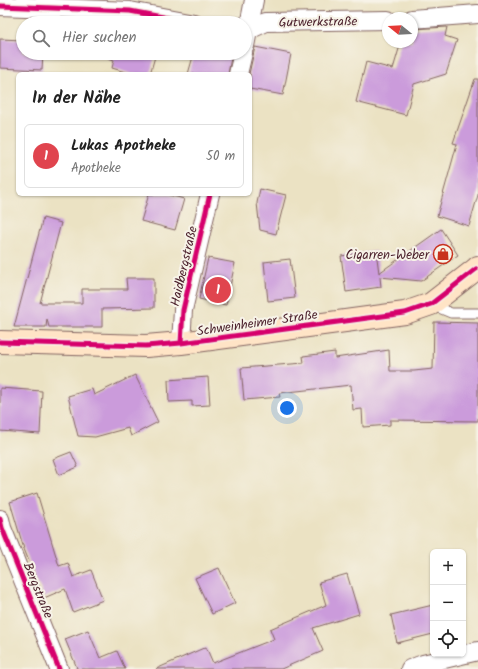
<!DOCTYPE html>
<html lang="de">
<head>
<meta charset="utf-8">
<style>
	:root { --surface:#fff; --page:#f6f6f6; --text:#222; --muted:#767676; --line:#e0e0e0; --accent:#c8321e }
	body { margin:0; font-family:Kalam,sans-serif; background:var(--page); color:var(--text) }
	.controls { position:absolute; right:12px; bottom:12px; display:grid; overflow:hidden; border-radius:6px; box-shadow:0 1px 3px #0004 }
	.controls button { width:36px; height:36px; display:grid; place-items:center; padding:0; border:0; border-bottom:1px solid var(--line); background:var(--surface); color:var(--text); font:20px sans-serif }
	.compass { position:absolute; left:382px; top:12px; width:36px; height:36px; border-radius:50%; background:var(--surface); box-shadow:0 1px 3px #0004; rotate:288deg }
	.you { position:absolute; left:287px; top:408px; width:14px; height:14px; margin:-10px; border:3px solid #fff; border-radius:50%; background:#1a73e8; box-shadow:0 0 0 6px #1a73e833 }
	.badge { display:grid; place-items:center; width:26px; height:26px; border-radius:50%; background:var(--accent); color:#fff; font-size:13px; font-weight:700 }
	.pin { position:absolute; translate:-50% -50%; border:2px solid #fff; box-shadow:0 1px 4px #0006 }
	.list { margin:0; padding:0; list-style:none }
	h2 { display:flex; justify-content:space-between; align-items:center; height:52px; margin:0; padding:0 16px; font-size:17px }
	h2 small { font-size:13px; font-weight:400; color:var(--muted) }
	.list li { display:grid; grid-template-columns:26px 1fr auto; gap:12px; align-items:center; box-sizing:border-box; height:64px; margin:0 8px 8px; padding:0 8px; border:1px solid var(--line); border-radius:6px }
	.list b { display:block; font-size:15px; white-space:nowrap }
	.list p { margin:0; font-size:13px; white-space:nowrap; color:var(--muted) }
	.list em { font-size:13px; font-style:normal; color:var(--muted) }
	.icon { flex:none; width:22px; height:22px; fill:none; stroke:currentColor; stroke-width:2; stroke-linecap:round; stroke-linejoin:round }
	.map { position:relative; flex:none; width:478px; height:669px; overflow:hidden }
	.search { position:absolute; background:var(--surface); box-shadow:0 1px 3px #0004; left:16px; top:16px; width:236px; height:44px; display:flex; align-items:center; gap:10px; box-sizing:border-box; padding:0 14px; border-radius:22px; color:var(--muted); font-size:15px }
	.panel { position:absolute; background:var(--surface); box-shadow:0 1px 3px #0004; left:16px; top:72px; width:236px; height:124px; border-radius:6px }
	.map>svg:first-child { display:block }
	.building { fill:#cb9bdb }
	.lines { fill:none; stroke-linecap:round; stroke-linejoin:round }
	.lane-casing { stroke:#826360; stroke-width:11 }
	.street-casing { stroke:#826360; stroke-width:20 }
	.secondary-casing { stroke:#826360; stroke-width:24 }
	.lane { stroke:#fff; stroke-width:9 }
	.street { stroke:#fff; stroke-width:18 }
	.secondary { stroke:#ffe4c6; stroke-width:22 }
	.cycleway-casing { stroke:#f7f3e8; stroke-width:8 }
	.cycleway { stroke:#d6006c; stroke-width:5 }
	.labels { text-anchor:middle; stroke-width:4; stroke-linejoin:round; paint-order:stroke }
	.street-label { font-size:13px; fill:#4a1f2b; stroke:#f7f3e8 }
	.poi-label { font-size:13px; fill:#4a1f2b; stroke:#f7f3e8; text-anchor:end }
</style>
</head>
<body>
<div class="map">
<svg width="478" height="669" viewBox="0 0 478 669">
	<rect width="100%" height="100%" fill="#f7f3e8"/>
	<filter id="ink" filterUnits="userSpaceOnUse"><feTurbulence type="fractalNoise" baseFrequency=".025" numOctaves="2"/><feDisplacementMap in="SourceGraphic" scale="8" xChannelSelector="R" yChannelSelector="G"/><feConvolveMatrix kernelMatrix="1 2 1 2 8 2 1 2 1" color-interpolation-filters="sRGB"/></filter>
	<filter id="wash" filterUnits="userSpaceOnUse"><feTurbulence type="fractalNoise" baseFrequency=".012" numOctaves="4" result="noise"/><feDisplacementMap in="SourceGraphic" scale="16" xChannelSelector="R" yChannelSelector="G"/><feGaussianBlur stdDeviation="0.9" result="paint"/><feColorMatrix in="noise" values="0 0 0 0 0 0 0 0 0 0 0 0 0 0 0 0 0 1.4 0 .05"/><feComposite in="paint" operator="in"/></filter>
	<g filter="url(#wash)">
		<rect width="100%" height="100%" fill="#ebe2c3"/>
		<g id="blocks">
			<path class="building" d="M447 27 445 36 457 40 446 74 414 84 406 115 356 102 366 62 393 69 401 42H412L413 29Z
				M0 39 23 40V53H43L42 70 0 68Z
				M255 47 291 54 283 95 250 89V74H249Z
				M100 53H156L150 74H132L112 68 114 60 100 55Z
				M194 53H214L231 58 228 74H188Z
				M475 79H478V195L469 226 437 216 457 144 453 143Z
				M260 189 286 195 276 234 260 230 257 203Z
				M149 194H166L184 199 175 230 141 221Z
				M43 218 61 223 40 303H82V289H127L126 278H154V308L102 309V327H49L47 319 46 327H14Z
				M441 229 458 255 421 281 380 277 381 287 346 292 341 256 376 251 379 273Z
				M208 258 235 263 226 305 199 299Z
				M290 259 295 298 268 301 264 262Z
				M434 322 478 323V421L390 420V425L363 427 362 409 353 410 351 385 279 393 280 397 244 400 241 368 304 363 303 356 335 352V358L389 350 390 371H414L433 369Z
				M135 375 158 422 131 436 128 428 95 437 78 436 68 396 92 389 94 395Z
				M208 377 210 405 192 406V401L169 402 168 380Z
				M0 388 42 391 40 434 0 431Z
				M71 452 78 467 59 475 53 459Z
				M37 493 59 566 68 563 73 577 91 570 103 600 73 612 65 589 44 598 24 549 10 502Z
				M219 568 235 603 212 614 195 578Z
				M347 574 359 614 313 628 323 651 281 669H156L206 647 213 663 274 639 270 629 326 605 319 582Z
				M433 605V634L397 643 391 615Z
				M88 630 100 658 117 651 125 669H75L77 668 65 639Z"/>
		</g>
	</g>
	<g filter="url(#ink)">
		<use href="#blocks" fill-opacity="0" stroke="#826360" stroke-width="1"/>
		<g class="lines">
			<g class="lane-casing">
				<path id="lane" d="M432 305 451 313H478"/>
			</g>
			<g class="street-casing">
				<path id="street" d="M0 6 130 11 194 23
					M412 19 478 14
					M245 30H249L266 22 388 20
					M245 46 254 0
					M238 74 243 53
					M181 343 183 310 210 194
					M0 519 2 528 59 669
					M410 669 423 664 478 651"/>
			</g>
			<g class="secondary-casing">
				<path id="secondary" d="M0 342 146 346 181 343 405 313 431 304 476 269 478 267"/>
			</g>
			<use href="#lane" class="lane"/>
			<use href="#street" class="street"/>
			<use href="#secondary" class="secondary"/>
			<g class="cycleway-casing">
				<path id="cycleway" d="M0 6 130 11 194 23
					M0 342 146 346 181 343 405 313 431 304 476 269
					M181 343 183 310 210 194
					M0 519 2 528 59 669"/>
			</g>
			<use href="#cycleway" class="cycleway"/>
		</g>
	</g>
	<defs>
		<g id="shop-ring" transform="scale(1)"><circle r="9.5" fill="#f7f3e8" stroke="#c8321e" stroke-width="1.5"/><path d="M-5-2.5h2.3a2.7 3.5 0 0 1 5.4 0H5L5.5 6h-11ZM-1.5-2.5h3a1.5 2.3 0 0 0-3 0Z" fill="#c8321e"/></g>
	</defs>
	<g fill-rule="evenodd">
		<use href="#shop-ring" x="443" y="254"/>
	</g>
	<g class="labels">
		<g class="street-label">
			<text transform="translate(318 21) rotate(-1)" y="5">Gutwerkstraße</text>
			<text transform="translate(183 266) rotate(-77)" y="5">Haidbergstraße</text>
			<text transform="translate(257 322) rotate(-8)" y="5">Schweinheimer Straße</text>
			<text transform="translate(39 590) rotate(68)" y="5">Bergstraße</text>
		</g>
		<g class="poi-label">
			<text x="429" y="259">Cigarren-Weber</text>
		</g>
	</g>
</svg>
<div class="controls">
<button>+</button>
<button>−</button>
<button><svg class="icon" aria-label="locate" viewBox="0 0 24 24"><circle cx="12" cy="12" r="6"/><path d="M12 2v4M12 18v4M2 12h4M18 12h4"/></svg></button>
</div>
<svg class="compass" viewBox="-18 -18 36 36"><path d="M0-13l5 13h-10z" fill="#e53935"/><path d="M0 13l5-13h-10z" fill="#767676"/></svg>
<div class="you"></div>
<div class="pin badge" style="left:218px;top:290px;background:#e0444e">1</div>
<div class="search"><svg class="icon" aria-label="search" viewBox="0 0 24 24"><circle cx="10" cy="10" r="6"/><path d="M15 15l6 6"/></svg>Hier suchen</div>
<section class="panel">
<h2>In der Nähe<small></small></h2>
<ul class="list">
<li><span class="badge" style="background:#e0444e">1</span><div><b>Lukas Apotheke</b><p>Apotheke</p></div><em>50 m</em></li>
</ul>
</section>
</div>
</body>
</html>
